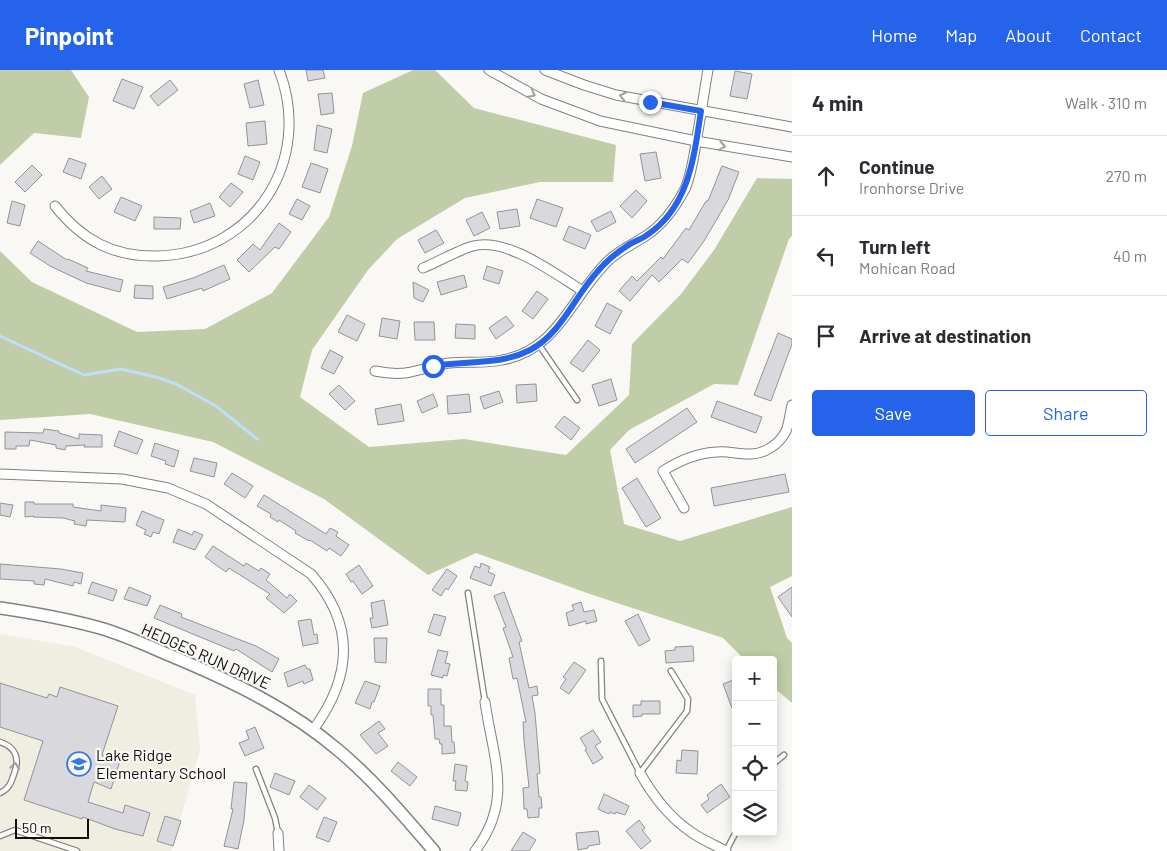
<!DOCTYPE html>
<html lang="en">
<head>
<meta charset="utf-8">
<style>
	:root { --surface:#fff; --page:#f7f7f7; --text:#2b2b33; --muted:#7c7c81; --line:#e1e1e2; --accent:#2563eb }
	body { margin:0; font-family:Barlow,sans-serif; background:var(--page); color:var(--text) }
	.controls { position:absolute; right:15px; bottom:15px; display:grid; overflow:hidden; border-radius:5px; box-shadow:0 2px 12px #0003 }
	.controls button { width:45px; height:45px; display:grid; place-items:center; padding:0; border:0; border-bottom:1px solid var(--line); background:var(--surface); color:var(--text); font:25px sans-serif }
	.scale { position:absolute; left:15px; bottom:12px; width:74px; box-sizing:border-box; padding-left:5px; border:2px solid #0e0e0c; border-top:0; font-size:14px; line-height:18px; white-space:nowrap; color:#0e0e0c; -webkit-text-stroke:4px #faf8f4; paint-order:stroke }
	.stop { position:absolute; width:15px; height:15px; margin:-11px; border:4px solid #2563eb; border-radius:50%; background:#fff }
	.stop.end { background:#2563eb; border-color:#fff; box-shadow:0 1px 5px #0008 }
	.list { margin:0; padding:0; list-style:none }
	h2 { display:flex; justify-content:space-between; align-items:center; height:65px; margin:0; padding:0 20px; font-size:21px }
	h2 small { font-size:16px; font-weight:400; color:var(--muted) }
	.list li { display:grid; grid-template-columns:32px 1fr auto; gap:15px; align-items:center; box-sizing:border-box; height:80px; padding:0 20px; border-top:1px solid var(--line) }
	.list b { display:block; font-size:19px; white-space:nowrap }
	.list p { margin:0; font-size:16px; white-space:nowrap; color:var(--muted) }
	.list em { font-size:16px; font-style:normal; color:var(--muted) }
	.actions { display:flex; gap:10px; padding:15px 20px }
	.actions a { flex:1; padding:11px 0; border:1px solid var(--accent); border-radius:5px; text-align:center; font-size:18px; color:var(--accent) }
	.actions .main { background:var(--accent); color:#fff }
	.icon { flex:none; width:28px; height:28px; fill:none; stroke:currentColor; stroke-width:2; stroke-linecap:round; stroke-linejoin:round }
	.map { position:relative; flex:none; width:792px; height:781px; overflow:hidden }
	header { display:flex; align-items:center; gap:30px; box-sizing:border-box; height:70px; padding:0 25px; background:var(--accent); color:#fff }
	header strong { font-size:24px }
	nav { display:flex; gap:28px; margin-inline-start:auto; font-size:18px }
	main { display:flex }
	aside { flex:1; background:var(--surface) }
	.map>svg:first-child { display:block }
	.built { fill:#f0ede1 }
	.forest { fill:#c1cda8 }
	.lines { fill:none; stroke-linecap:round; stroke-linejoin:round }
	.stream { stroke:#bedefa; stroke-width:3 }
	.building { fill:#d9d8dc; stroke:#949397 }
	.service-casing { stroke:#82817d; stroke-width:7 }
	.minor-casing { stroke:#82817d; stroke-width:11 }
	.tertiary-casing { stroke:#82817d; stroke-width:14 }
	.service { stroke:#fff; stroke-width:4.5 }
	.minor { stroke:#fff; stroke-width:9 }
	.tertiary { stroke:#fff; stroke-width:11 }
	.oneway { stroke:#9f9f9e }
	.route { stroke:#2563eb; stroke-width:6 }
	.labels { text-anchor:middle; stroke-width:4.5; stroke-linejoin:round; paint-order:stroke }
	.street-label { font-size:16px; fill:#0e0e0c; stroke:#faf8f4 }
	.poi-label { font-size:16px; fill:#0e0e0c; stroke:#faf8f4; text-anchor:start }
</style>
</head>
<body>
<header>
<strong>Pinpoint</strong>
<nav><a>Home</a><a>Map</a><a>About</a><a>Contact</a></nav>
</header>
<main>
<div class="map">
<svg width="792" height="781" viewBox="0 0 792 781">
	<rect width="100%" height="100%" fill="#faf8f4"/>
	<path class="built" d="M0 564 75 577 195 625 200 680 171 781H0Z"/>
	<path class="forest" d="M0 0H71L89 27 81 68 34 63 0 95Z
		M413 0H435L474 38 616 75 613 112H540L465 128 397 169 368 200 312 280 300 327 369 377 464 369 566 385 629 325 632 274 681 224 714 180 757 108 792 109V166L789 169 738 315 714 314 629 360 610 380 624 454 680 471 792 437V506L770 517 787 568 792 573V633L773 617V590H745L723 568 587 523 476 483 428 505 324 429 213 372 90 344 0 350V181L32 212 137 262 205 259 272 223 329 147 352 76 363 23Z"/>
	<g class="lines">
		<path class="stream" d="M0 266 84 305 121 299 156 307 176 314 216 336 257 369"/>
	</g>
	<path class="building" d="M306 0H323L325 8 308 11Z
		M735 1 752 4 747 29 730 26Z
		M122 9 143 17 134 39 113 31Z
		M170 10 178 20 158 36 150 26Z
		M258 10 264 35 250 38 244 14Z
		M332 23 334 43 321 45 318 24Z
		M265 51 267 74 248 76 246 53Z
		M317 55 332 59 327 83 314 80Z
		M656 82 661 108 645 111 640 84Z
		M245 86 260 92 253 110 238 104Z
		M69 88 86 94 81 109 63 102Z
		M311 93 328 99 320 123 302 117Z
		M32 95 42 105 25 122 15 112Z
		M722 96 739 102 728 130 704 171 688 193 682 189 659 212 652 205 630 231 619 221 632 206 637 211 661 187 663 189 686 158 689 160 706 131H708Z
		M102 106 112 119 99 129 89 117Z
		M231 113 243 122 230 137 219 127Z
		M636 120 647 131 632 148 620 136Z
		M121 127 142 136 135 151 114 142Z
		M297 129 310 136 302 150 289 144Z
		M537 129 563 138 556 157 530 148Z
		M12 131 25 135 20 156 7 153Z
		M210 133 215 146 194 153 190 141Z
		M517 139 520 156 500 159 497 142Z
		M611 141 616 152 597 162 591 151Z
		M482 142 490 158 474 166 466 150Z
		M154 147 181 148 180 159H154Z
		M279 153 291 162 279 179 275 177 249 202 237 190 253 174 260 180Z
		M569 156 591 165 585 179 563 170Z
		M436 160 444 173 425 183 418 170Z
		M38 171 67 190 68 189 88 198 86 201 123 210 120 222 86 213 50 196 30 183Z
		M224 195 230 209 203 221 202 218 167 229 163 217 193 208Z
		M487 196 503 201 499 214 483 209Z
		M464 205 467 217 441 225 437 212Z
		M413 212 429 220 423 232 414 228Z
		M135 215 153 216V229L134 228Z
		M537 221 548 229 533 249 522 241Z
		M607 233 622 241 610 264 595 256Z
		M347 245 365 254 357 271 338 262Z
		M506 246 514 256 496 269 489 258Z
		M382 248 400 251 397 269 379 266Z
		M414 252H434L435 270H415Z
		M456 254 475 255V269L455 268Z
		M778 263 792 269V274L771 331 754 325Z
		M588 270 600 280 583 302 570 293Z
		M330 280 343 287 334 304 321 298Z
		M611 309 617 330 599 336 592 315Z
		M536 314 537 331 517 333 516 315Z
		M339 315 355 331 345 340 329 324Z
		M499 321 503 332 484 339 480 327Z
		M433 324 438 336 422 343 417 331Z
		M469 324 471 342 448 344 447 326Z
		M717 331 762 347 756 363 711 347Z
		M401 334 404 351 378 355 375 339Z
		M687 338 697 352 635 393 626 379Z
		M564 346 580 358 571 370 555 357Z
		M44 359 59 361V363L79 369V364L102 365V377H84L85 375 66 376 65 380 56 378V375L30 370 29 376H16V379H5V362L43 363Z
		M119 361 143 370 137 384 114 376Z
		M155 373 179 381 174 397 165 394 166 391 151 386Z
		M194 388 217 393 214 407 190 401Z
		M232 403 253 416 245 428 224 414Z
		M785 404 789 422 714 436 711 418Z
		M637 408 661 448 646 457 622 418Z
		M264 425 326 464 330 458 338 462 336 466 349 475 341 486 329 478 327 481 310 470 309 471 295 463 296 461 279 450 278 452 270 447 271 444 257 436Z
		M25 432H34V434H73V437L101 441V435L126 438 125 452 87 450 86 456 74 454 75 451 63 448 33 447 34 446 25 447Z
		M0 433 13 435 10 447 0 445Z
		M142 441 164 450 159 464 153 462 151 467 144 464 146 460 136 455Z
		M178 459 192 465 194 461 203 465 195 480 173 472Z
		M213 476 244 496 246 493 259 501 261 498 270 504 266 510 287 528 290 524 297 531 284 543 266 528 270 524 229 498 226 502 205 487Z
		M481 493 490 497 488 502 495 505 491 516 470 508 475 496 480 498Z
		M0 494 61 499 83 503 81 514 74 512 73 516 45 509 44 515 34 514V511L0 509Z
		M359 495 373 516 362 524 353 511 351 512 346 504Z
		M447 499 457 506 448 520 446 518 441 526 432 520Z
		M92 512 117 520 113 531 88 523Z
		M129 517 151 526 147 536 124 529Z
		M792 517V547L778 527Z
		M504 522 522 571 519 572 529 618 537 616 538 625 532 626 535 643 540 703 537 704 539 727H541L542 738H539V747L528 748 527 739H524L523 718 529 717 524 671 523 652H526L517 608 513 609 509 588 513 587 503 558 506 557 494 526Z
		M384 530 388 555 372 558 370 548H373L371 533Z
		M581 532 584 542 594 540 597 551 586 554V551L569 556 566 543 574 540 572 535Z
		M160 535 182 544 181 547 256 576 279 589 272 602 236 579 234 581 154 548Z
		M434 544 446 547 440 566 428 562Z
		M638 544 650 570 639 576 625 551Z
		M311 549 314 565 317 564 318 573 303 576 298 551Z
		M374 568H387L386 593 375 592Z
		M693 576 694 591 666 593 665 581 675 580V577Z
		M438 580 448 582 445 593 450 594 447 606 443 605V608L431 605Z
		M574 592 586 600 569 624 560 618 566 609 563 607Z
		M305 595 307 599H310L313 610 304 614 303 611 288 617 284 603Z
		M736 609V646H735L723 614Z
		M365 611 380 616 374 632H372L370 639 355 633Z
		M0 613 47 628 49 624 57 627 60 617 118 636 102 685 120 691 111 719 94 712 88 732 123 743 125 735 150 743 143 766 115 759 83 747 82 749 24 730 43 671 0 657Z
		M428 619H441V635H444V656H451L452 672H454L455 683 442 684V674H440L439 669H435L433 645H431V636H428Z
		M641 631H660V644H642V646L633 647V635H641Z
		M379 651 385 659 378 663 388 676 376 684 360 665Z
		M255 657 264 678 245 686 239 673 249 669 246 661Z
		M593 660 601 672 595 676 603 688 593 694 585 680 587 679 580 668Z
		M682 680 698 681 697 704 676 703 677 690 681 691Z
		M398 692 417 707 410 716 391 701Z
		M455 694 467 696 465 711 468 712 467 721 455 720 456 711H453Z
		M275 703 295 711 289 725 270 717Z
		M234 712 247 713 244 750 238 779 224 776 233 739H231Z
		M721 714 730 727 707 743 701 735 709 729 707 725Z
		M309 715 326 728 317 740 300 727Z
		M604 724 629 736 625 745 616 742 615 744 610 742 609 744 598 739Z
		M435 736 461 743 458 756 432 749Z
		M165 746 181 751 173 776 157 771Z
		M324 747 337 752 329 772 316 767Z
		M639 750 645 758 642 760 651 771 641 779 626 761Z
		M598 761 600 774 588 776V778L578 780 576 763Z
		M523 762 536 770 529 781H511Z"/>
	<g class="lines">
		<g class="service-casing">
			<path id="service" d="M539 275 577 330
				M468 523 485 632
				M601 591 602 629 640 703 687 641 688 629 671 601
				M0 672C16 677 20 689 14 704 11 713 9 719 0 723
				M773 694 784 685
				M256 699 275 748 278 763
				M0 766 15 760 77 781
				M726 781 736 762"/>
		</g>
		<g class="minor-casing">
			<path id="minor" d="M489 0 541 29 600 51 696 71 792 87
				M545 0 584 15 616 25 792 57
				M55 136C82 170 113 187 157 186 254 184 314 90 279 0
				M423 198C438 192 458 180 473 176 507 167 555 204 583 221
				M375 301C385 303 395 304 405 303 420 301 434 295 449 293 467 291 484 294 502 290 559 280 572 225 609 190 621 179 634 174 647 165 664 154 676 136 685 119 692 103 694 84 697 67 701 45 704 22 708 0
				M0 404 122 409 168 418 206 434 311 504C356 555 352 607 313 660
				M684 438 663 401C680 390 697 383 717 382 728 381 738 384 748 384 763 385 779 375 786 361 789 354 790 343 792 335
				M640 703C653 726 669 747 691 762 702 770 715 775 726 781
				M278 763 279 781
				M475 781C514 730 493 689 485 632"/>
		</g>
		<g class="tertiary-casing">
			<path id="tertiary" d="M0 538C34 543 67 549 100 558 128 566 154 579 181 590 237 614 291 640 338 680 374 710 404 746 434 781"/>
		</g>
		<use href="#service" class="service"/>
		<use href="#minor" class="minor"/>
		<use href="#tertiary" class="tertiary"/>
	</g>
	<defs><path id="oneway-chevron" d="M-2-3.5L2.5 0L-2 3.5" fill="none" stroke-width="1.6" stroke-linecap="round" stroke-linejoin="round" transform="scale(1.25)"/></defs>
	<g class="oneway">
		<use href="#oneway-chevron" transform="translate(532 24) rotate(27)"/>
		<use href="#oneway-chevron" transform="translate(623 26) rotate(-168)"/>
		<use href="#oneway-chevron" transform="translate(722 76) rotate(10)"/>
		<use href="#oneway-chevron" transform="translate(15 696) rotate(-81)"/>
	</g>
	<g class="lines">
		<path class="route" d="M433 296C466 290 499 296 530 280 562 263 574 227 598 201 607 190 619 181 630 174 635 171 642 169 647 165 689 137 694 87 701 41L650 32"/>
	</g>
	<defs>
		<g id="school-ring" transform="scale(1.25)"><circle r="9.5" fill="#faf8f4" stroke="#347ae7" stroke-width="1.5"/><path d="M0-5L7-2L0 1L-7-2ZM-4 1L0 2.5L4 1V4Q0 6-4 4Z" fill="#347ae7"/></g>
	</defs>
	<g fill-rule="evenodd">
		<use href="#school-ring" x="79" y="694"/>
	</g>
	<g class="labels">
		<g class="street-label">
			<text transform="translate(206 586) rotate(24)" y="6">HEDGES RUN DRIVE</text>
		</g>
		<g class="poi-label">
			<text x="96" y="691">Lake Ridge<tspan x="96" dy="18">Elementary School</tspan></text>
		</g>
	</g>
</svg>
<div class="controls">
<button>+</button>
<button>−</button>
<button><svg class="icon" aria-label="locate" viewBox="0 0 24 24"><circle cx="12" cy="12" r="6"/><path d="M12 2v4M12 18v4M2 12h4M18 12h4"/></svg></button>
<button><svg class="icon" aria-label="layers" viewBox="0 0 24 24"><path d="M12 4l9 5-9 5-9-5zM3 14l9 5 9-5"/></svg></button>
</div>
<div class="scale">50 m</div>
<div class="stop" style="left:433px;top:296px"></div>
<div class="stop end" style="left:650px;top:32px"></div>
</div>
<aside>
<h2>4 min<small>Walk · 310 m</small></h2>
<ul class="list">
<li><svg class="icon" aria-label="ahead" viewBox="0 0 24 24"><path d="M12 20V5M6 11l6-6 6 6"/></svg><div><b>Continue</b><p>Ironhorse Drive</p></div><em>270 m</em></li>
<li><svg class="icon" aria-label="left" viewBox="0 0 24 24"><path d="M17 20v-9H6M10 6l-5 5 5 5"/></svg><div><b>Turn left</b><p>Mohican Road</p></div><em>40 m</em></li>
<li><svg class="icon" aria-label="arrive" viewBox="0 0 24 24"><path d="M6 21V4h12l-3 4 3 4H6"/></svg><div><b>Arrive at destination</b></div></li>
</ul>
<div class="actions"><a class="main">Save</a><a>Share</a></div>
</aside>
</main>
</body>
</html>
